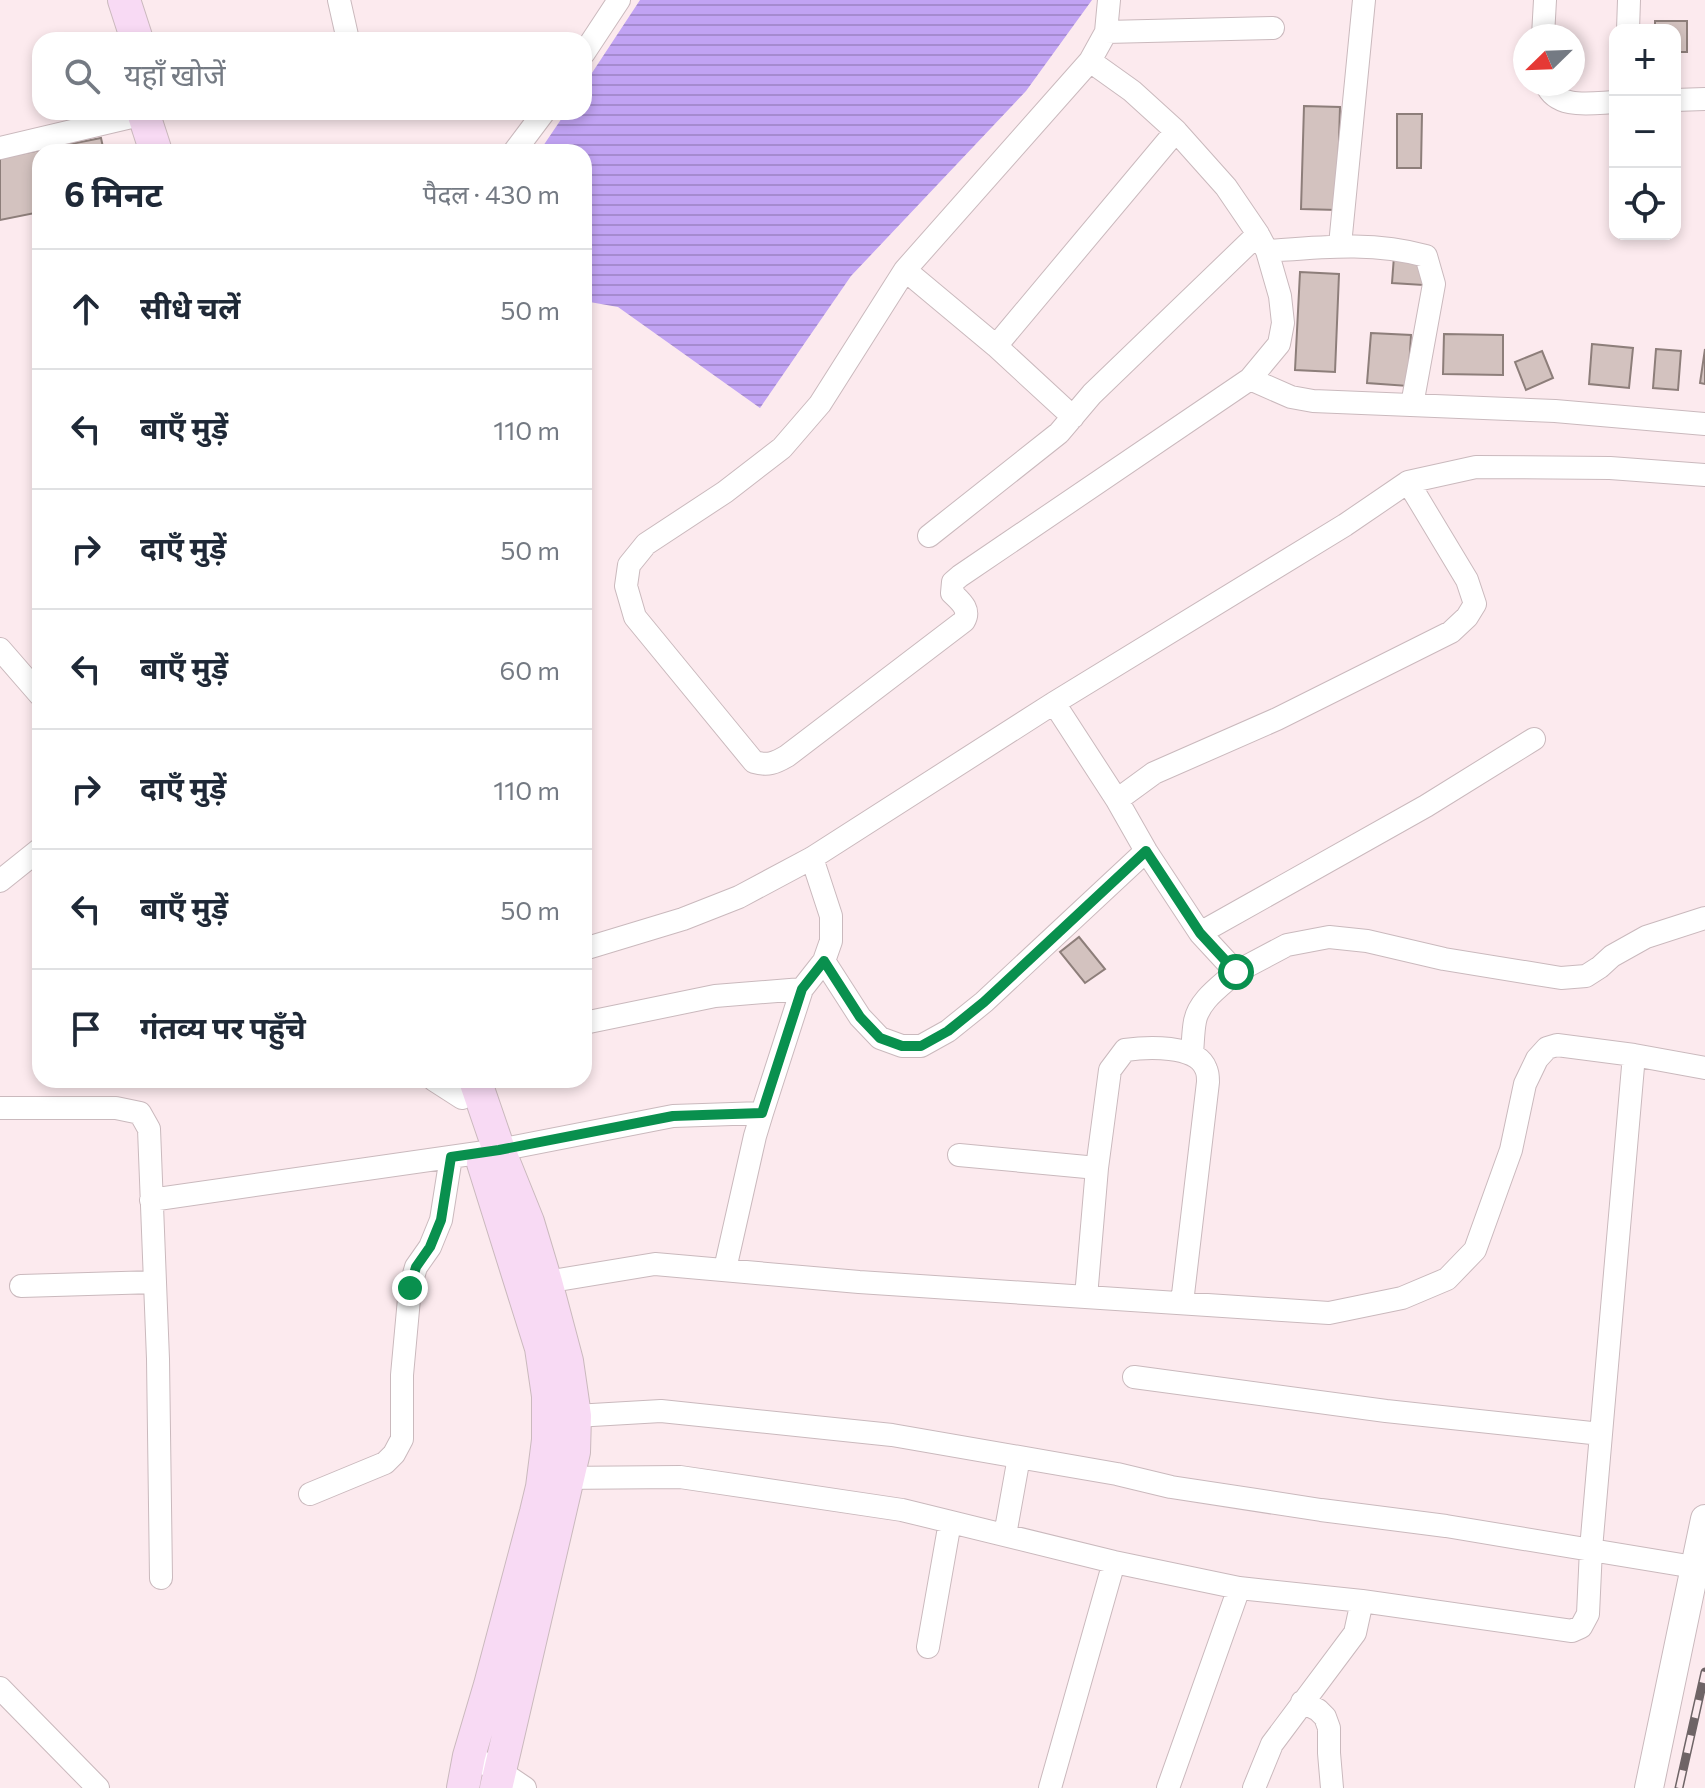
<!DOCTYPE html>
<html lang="hi">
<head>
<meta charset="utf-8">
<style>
	:root { --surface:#fff; --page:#f6f6f7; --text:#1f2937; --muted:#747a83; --line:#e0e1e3 }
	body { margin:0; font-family:Commissioner,"Noto Sans Devanagari",sans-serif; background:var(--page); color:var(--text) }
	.controls { position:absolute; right:24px; top:24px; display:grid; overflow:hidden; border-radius:16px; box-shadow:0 4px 12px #0003 }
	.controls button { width:72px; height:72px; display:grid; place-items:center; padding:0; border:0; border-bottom:2px solid var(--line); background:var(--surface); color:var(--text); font:40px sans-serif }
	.compass { position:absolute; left:1513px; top:24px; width:72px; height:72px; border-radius:50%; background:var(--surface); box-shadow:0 4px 12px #0003; rotate:247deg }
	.stop { position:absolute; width:24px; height:24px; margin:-18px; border:6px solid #09904e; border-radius:50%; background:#fff }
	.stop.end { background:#09904e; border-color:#fff; box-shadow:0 2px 8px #0008 }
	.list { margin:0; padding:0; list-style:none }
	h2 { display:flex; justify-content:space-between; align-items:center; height:104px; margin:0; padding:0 32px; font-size:34px }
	h2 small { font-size:26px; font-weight:400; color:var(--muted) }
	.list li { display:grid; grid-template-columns:52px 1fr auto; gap:24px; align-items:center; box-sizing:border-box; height:120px; padding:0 32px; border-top:2px solid var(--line) }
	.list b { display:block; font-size:30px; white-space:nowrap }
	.list em { font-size:26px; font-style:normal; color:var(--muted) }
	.icon { flex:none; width:44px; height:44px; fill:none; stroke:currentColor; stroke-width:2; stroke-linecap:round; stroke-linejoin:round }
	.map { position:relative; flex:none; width:1705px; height:1788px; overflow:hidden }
	.search { position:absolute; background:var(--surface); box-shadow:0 4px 12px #0003; left:32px; top:32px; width:560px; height:88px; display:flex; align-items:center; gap:20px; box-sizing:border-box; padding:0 28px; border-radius:24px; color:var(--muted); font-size:30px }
	.panel { position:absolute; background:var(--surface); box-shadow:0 4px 12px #0003; left:32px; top:144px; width:560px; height:944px; border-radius:24px }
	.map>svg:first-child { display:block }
	.water { fill:url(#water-rules) }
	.building { fill:#d3c2bf; stroke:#8d7e7a; stroke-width:2 }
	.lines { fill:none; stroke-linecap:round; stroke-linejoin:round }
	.minor-casing { stroke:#cab9bd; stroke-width:24 }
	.tertiary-casing { stroke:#cab9bd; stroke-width:30 }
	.secondary-casing { stroke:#cab9bd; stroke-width:34 }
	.minor { stroke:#fff; stroke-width:22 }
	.tertiary { stroke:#fff; stroke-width:28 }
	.secondary { stroke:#f8daf4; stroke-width:32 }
	.rail-casing { stroke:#6e6466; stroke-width:9 }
	.rail { stroke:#fceaee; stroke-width:6; stroke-dasharray:18; stroke-linecap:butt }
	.route { stroke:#09904e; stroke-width:10 }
</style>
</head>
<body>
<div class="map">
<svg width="1705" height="1788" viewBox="0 0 1705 1788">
	<defs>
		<pattern id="water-rules" width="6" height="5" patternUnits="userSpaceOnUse" patternTransform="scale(2)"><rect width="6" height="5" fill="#c1a3f3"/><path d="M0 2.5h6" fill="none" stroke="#a58bcf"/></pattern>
	</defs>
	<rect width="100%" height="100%" fill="#fceaee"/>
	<path class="water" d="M640 0H1092L1026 91 851 276 760 408 618 307 584 301V152H539L566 112H584V85Z"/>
	<path class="building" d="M1655 21H1687V52H1675V30H1655Z
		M1304 106 1340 107 1337 210 1301 209Z
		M1397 114H1422L1421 168H1397Z
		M101 138 104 152H40V212L0 220V158Z
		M1394 256 1425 258 1423 285 1392 283Z
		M1300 272 1339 274 1335 372 1295 370Z
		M1371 333 1411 335 1408 386 1367 383Z
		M1444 334 1503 335V375L1443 374Z
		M1592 344 1633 348 1629 388 1589 384Z
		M1656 349 1681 351 1678 390 1653 388Z
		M1705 349V384L1700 383Z
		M1542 351 1553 378 1526 390 1515 362Z
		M1079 937 1105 969 1085 983 1060 952Z"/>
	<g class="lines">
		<g class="minor-casing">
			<path id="minor" d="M339 0 348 40
				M1109 0 1106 32 1090 61 905 270 820 404 782 448 725 492 646 544 629 565 626 586 635 617 754 762C768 766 775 763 787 756L964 621C971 609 960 601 952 593L953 582 960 576 1250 379 1291 397 1313 401 1555 411 1705 424
				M1628 30 1629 0
				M1106 32 1273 28
				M1543 36 1545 0
				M584 53 619 0
				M1090 61 1132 91 1176 131 1226 187 1258 234 1267 251 1280 296 1283 323 1279 344 1250 379
				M1546 84C1557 110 1591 103 1615 102
				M1675 100 1705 99
				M0 148 144 114
				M514 152 544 112
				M1340 245 1364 0
				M1267 251C1321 247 1373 241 1426 256L1434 284 1412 405
				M905 270 996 346 1073 417
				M996 346 1176 131
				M929 536 1059 433 1092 394 1258 234
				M0 649 40 695
				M1054 703 1117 800 1146 851 1200 933 1426 806 1534 739
				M1117 800 1154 773 1277 719 1451 632 1467 617 1475 604 1467 580 1408 482
				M0 881 40 849
				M1200 933 1236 972 1287 945 1329 937 1367 941 1444 959 1561 978 1586 976 1600 967 1612 956 1646 937 1705 918
				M584 949 683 919 739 897 812 858 1054 703 1345 525 1408 482 1476 467 1610 468 1705 475
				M824 961 860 1017 880 1038 902 1046H921L948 1031 984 1002 1146 851
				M584 1023 715 996 802 989
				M1192 1053C1193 1043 1193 1031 1195 1021 1199 1000 1221 986 1236 972
				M434 1080 462 1098
				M0 1108H116L140 1113 149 1129 158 1359 161 1578
				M959 1155 1097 1168
				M151 1200 499 1150 673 1116 762 1113
				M725 1269 755 1136 762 1113 802 989 824 961 831 941V916L812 858
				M546 1282 655 1264 859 1282 1329 1313 1402 1298 1447 1279 1475 1250 1511 1150 1525 1084 1537 1059 1547 1048 1557 1045 1634 1055 1705 1068
				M21 1286 155 1282
				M1086 1297 1097 1168 1110 1070 1125 1050C1146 1047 1197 1044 1206 1069 1208 1073 1208 1077 1208 1082L1182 1303
				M1134 1377 1386 1411 1601 1434
				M575 1416 661 1411 892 1435 1117 1474 1171 1487 1321 1510 1446 1526 1694 1567
				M556 1478 680 1477 902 1510 1114 1562 1239 1588 1362 1601 1572 1631 1581 1627 1588 1614 1591 1549 1634 1055
				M310 1494 385 1463 394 1454 402 1439V1375L410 1288 416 1267 430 1247 441 1220 451 1157
				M1005 1535 1019 1457
				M928 1647 950 1522
				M0 1688 98 1788
				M1302 1702 1318 1710 1325 1717 1329 1728V1753L1332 1788
				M469 1756 500 1771 525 1788
				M1050 1788 1114 1562
				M1168 1788 1239 1588
				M1254 1788 1272 1744 1355 1633 1362 1601"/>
		</g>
		<g class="tertiary-casing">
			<path id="tertiary" d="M1649 1788 1705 1519"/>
		</g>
		<g class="secondary-casing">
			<path id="secondary" d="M124 0 137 40
				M143 112 156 152
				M475 1080 499 1150 528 1222 546 1282 567 1361 575 1416 574 1452 496 1788
				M463 1788 469 1756 490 1685 536 1512 542 1487 548 1440V1396L541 1348 483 1163"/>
		</g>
		<use href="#minor" class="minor"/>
		<use href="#tertiary" class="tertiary"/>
		<use href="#secondary" class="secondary"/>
		<g class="rail-casing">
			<path id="rail" d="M1679 1788 1705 1672"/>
		</g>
		<use href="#rail" class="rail"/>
	</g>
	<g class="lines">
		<path class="route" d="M410 1288 416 1267 430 1247 441 1220 451 1157 499 1150 673 1116 762 1113 802 989 824 961 860 1017 880 1038 902 1046H921L948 1031 984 1002 1146 851 1200 933 1236 972"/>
	</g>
</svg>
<div class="controls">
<button>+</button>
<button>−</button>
<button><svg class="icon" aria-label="locate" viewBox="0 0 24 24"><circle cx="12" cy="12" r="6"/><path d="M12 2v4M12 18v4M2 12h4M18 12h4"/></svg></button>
</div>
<svg class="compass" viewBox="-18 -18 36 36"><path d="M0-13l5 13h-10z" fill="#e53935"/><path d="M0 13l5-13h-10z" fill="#747a83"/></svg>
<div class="stop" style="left:1236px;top:972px"></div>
<div class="stop end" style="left:410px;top:1288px"></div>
<div class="search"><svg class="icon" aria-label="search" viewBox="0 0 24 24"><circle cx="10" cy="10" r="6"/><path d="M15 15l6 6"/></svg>यहाँ खोजें</div>
<section class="panel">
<h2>6 मिनट<small>पैदल · 430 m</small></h2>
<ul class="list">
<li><svg class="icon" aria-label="ahead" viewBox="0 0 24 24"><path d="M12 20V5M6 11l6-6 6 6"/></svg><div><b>सीधे चलें</b></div><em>50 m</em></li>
<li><svg class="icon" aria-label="left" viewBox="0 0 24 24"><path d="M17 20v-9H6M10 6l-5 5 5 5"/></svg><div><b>बाएँ मुड़ें</b></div><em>110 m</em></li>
<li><svg class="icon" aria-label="right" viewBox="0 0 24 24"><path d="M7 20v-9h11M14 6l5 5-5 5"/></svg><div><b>दाएँ मुड़ें</b></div><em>50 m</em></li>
<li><svg class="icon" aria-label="left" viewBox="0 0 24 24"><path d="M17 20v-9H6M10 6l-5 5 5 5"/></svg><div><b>बाएँ मुड़ें</b></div><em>60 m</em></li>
<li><svg class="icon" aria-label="right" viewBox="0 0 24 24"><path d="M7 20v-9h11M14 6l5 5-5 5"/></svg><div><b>दाएँ मुड़ें</b></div><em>110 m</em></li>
<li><svg class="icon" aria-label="left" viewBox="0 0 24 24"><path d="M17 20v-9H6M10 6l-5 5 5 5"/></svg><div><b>बाएँ मुड़ें</b></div><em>50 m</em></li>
<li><svg class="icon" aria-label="arrive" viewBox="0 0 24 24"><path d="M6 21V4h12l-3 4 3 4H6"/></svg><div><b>गंतव्य पर पहुँचे</b></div></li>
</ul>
</section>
</div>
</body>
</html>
